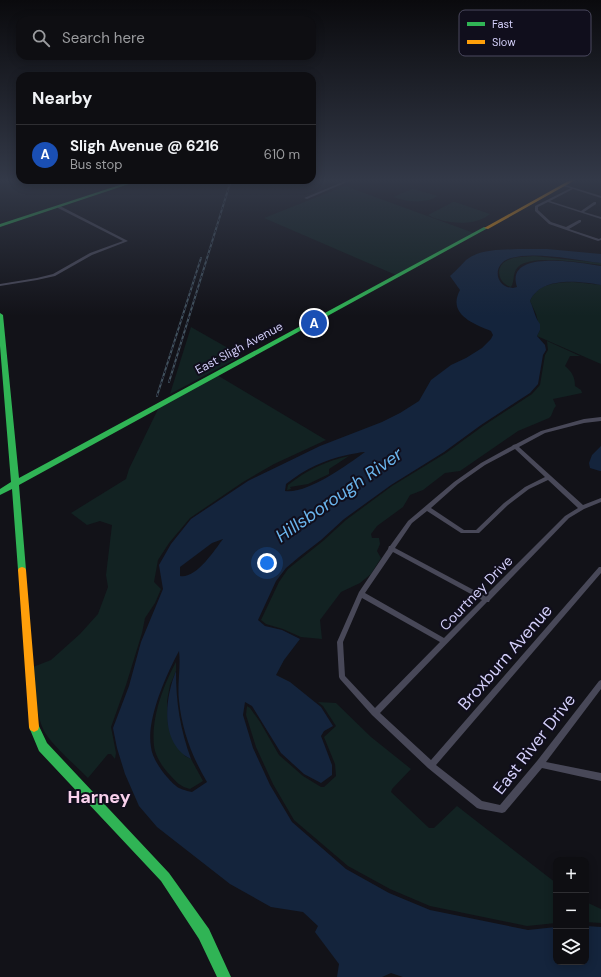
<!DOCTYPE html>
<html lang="en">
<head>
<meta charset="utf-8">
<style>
	:root { --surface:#0e0e12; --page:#1c1c20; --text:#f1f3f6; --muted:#9b9c9f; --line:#2e2e32; --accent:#1a73e8 }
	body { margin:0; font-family:"DM Sans",sans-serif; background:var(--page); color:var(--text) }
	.controls { position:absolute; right:12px; bottom:12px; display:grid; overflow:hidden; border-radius:8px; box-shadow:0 2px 10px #0003 }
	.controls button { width:36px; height:36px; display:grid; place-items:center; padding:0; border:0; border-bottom:1px solid var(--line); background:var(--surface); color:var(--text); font:20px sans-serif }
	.you { position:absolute; left:267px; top:563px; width:14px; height:14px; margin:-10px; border:3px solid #fff; border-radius:50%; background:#1a73e8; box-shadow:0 0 0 6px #1a73e833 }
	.badge { display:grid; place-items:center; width:26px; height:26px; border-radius:50%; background:var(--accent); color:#fff; font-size:13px; font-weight:700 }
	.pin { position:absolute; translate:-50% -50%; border:2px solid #fff; box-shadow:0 1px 4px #0006 }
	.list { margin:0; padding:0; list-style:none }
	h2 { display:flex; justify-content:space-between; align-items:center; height:52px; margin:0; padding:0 16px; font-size:17px }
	h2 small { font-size:13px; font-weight:400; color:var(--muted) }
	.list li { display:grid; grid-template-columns:26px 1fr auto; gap:12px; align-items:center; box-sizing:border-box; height:60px; padding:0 16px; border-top:1px solid var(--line) }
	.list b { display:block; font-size:15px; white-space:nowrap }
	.list p { margin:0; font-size:13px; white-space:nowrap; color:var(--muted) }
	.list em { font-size:13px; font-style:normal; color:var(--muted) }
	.icon { flex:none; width:22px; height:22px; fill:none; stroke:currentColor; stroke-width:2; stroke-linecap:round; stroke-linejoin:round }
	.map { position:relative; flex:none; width:601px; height:977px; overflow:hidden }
	.search { position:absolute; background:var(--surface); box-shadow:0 2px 10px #0003; left:16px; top:16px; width:300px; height:44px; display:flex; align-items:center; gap:10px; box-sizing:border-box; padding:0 14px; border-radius:12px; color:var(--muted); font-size:15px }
	.panel { position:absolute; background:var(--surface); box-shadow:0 2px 10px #0003; left:16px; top:72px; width:300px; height:112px; border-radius:12px }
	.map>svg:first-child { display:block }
	.green { fill:#122222 }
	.water { fill:#14243c; fill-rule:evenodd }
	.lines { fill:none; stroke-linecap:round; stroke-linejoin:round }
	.street { fill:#484858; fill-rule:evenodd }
	.fast { fill:#30b455; fill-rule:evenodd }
	.slow { fill:#ff9f0a; fill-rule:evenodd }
	.rail-casing { stroke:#42535f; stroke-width:2 }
	.rail { stroke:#100e1c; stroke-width:1; stroke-dasharray:3; stroke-linecap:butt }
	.labels { text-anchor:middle; stroke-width:4; stroke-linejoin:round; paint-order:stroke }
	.far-street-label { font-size:12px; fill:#d3cff9; stroke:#100e1c }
	.street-label { font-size:14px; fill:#d3cff9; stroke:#100e1c }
	.near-street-label { font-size:17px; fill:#d3cff9; stroke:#100e1c }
	.near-water-label { font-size:18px; font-style:italic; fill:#6ab4ec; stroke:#100e1c }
	.near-neighbourhood-label { font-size:18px; font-weight:bold; fill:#f9d1ec; stroke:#100e1c }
	.key { fill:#100e1c; stroke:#4a485e; stroke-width:1 }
	.key-label { font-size:11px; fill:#d3cff9 }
</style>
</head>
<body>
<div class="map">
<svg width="601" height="977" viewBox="0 0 601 977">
	<rect width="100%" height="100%" fill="#121218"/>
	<path class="green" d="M345 186 474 233 396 275 264 218Z
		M412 189H414L438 196C425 204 407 202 393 197Z
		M453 202H455L490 214C475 227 444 224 428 215Z
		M534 256 601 263V265C583 263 531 254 518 267 512 273 515 281 511 287 499 284 494 268 506 261 514 256 525 257 534 256Z
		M573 282 601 285V364L537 336 540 330 536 314 530 301C538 283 556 283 573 282Z
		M191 327 242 356 170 394Z
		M547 341 580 356H570L565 366C572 372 575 377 575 386L581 390 582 393 553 399 556 406C552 410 553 415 549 418L518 431 460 471 445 473 423 490 410 495 403 507 377 526 371 534 372 538H379L380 544 377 551 381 558 371 574 360 583 341 592 320 620 322 639 301 637 283 629 266 624 261 620 279 582 288 569 323 541 346 520 392 486 446 453 483 426 532 394 540 385 545 355 548 350Z
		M217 375 326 440 274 464 243 482 190 518 169 543 158 560 154 582 161 589 155 603 145 618 142 633 126 685 111 727 116 753 115 759 111 754H108L88 778C77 767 50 743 44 731 35 712 35 688 33 667L51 660 80 634 98 614 108 587 106 575 112 525 100 521 87 525 71 513 126 479 129 469 159 407Z
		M349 456 329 469V474L308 484 290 487 291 489 287 490 288 485C307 470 326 461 349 456Z
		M176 662V671L170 685 167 701 168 725 185 756 191 759 203 781 190 789C181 787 176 782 170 775 163 768 155 756 154 746 151 718 163 686 176 662Z
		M318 702 336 703 371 737 411 769 392 789 391 792 429 828H434L457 806 556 883V923L527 926 430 906 390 889 348 866 294 820 273 784 256 747 246 715 247 706 250 708 260 722 279 755 303 776 321 787H324L336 776 335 764 324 737 336 726 323 706Z
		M586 902 601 909V923L586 922Z"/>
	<path class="water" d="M518 249H547L601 254V263C576 260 535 251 511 258 492 263 494 287 513 288L517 287C504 248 582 263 601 266V285C579 281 541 276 530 301 534 309 535 318 540 324V330L537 336 545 345 546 350 543 355 538 384 530 393 481 425 444 452 391 485 344 519 321 540 299 557 286 568 276 581 258 620 265 626 282 630 300 639 284 660 276 675 290 682 321 707 333 726 324 731 321 736 332 765V775L321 783 304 774 281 753 252 706 245 702 243 715 253 748 270 785 292 822 346 869 389 893 430 910 528 930 556 927V962H586V926L601 927V977H403L391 973 382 977H337L339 964 315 932 318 926 303 912 271 907 230 884 157 827 139 806 125 774 117 748 113 728 129 686 141 642 163 589 159 565 171 544 191 519 248 481 281 465 320 446 382 422 400 413 419 401 431 380 451 365 466 358 482 348 491 339 493 335 491 331C473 324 447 314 460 290L450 276C456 271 461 265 466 260 480 249 501 250 518 249ZM365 452C347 465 308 494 285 491L286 484C305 469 324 460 347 455 353 454 360 452 365 452ZM223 539C214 551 196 579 180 576V567L212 543ZM179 651C181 667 177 684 179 701 182 730 192 757 207 782L192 792C178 789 176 787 167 777 160 769 152 757 151 747 146 720 166 675 179 651Z
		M601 446V471H600L590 468 589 463 592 455Z
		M176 671C176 703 180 728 191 759 159 743 165 698 176 671Z"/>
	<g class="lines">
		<path class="street" d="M350 179H354L307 199 304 198Z
			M562 184 601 196V198L573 189 550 201 581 211 594 202H596V204L584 212 601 217V219L548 202 538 207V210L551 222 566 227 579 220H581V222L569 229 599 239 601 238V240L598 241 549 224 535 211V206L571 188 562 186Z
			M58 206H60L128 241 92 255 55 276 37 280 0 286V284L37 278 53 274 90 253 123 241 58 208Z
			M601 417V421L584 423 545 433 519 447 583 505 601 498V502L584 509 569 518 490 600 489 602H487L380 713 431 760 599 567H601V573L436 765 482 801 500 805 537 761 599 681 601 680V689L546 762 601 773V781L542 768 505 812 502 813 480 809 477 808 428 768 372 715 340 679 339 677 337 642 359 592 388 549 389 546H390L408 521 454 482 481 463 512 446 513 445 516 444 541 431 584 419ZM515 449 545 477 525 487 504 503 476 530H464L431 508 458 484 485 465ZM548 480 578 508 565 516 485 596 395 548 412 523 427 511 461 533H479L508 505 529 489ZM393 552 482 600 444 638 365 593ZM362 598 440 642 375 708 345 676 343 642Z"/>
		<path class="fast" d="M135 180H141L0 227V224Z
			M484 227 488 228 19 485 26 570 25 572H19L18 570 12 489 0 495V489L11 482 0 346V313L3 315 19 478Z
			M34 722 38 724 47 743 169 873 209 929 231 977H217L199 939 161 881 39 751 29 727 30 724Z"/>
		<path class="slow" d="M572 179H577L488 229 484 228Z
			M22 567 25 568 26 570 39 727 38 730 34 732 30 730 29 727 18 570 19 568Z"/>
		<g class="rail-casing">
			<path id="rail" d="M169 382 231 180
				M157 396 201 258"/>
		</g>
		<use href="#rail" class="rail"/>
	</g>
	<linearGradient id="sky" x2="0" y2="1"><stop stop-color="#0a0a0d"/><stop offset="0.57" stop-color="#333948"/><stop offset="1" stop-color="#333948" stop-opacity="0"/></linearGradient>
	<rect width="601" height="316" fill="url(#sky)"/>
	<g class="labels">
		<g class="far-street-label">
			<text transform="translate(239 348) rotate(-28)" y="4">East Sligh Avenue</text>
		</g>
		<g class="street-label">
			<text transform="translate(476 593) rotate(-46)" y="5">Courtney Drive</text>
		</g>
		<g class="near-street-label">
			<text transform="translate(505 657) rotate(-49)" y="6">Broxburn Avenue</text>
			<text transform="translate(534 744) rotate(-52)" y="6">East River Drive</text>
		</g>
		<g class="near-water-label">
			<text transform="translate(339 495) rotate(-35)" y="6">Hillsborough River</text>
		</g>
		<g class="near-neighbourhood-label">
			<text x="99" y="803">Harney</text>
		</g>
	</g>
	<rect x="459" y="10" width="132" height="46" rx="6" class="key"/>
	<rect x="467" y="22" width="18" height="4" fill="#30b455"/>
	<rect x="467" y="40" width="18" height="4" fill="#ff9f0a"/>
	<g class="key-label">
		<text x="492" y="28">Fast</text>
		<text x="492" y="46">Slow</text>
	</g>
</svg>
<div class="controls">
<button>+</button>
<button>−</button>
<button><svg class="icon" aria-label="layers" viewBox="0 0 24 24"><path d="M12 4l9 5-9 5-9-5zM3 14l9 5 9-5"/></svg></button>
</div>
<div class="you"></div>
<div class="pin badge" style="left:314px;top:323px;background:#1a4fb4">A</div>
<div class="search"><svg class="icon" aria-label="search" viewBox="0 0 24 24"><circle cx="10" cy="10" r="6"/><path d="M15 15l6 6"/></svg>Search here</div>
<section class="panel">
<h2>Nearby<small></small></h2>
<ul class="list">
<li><span class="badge" style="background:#1a4fb4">A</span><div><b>Sligh Avenue @ 6216</b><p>Bus stop</p></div><em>610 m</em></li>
</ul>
</section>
</div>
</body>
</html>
